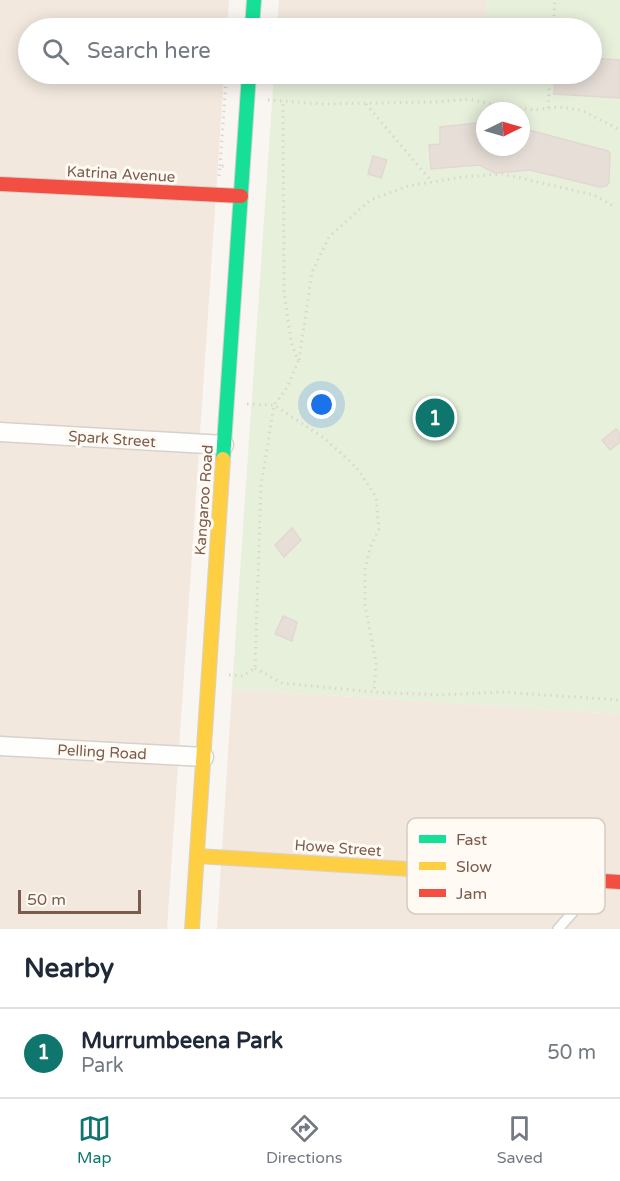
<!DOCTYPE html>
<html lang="en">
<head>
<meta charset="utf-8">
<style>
	:root { --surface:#fff; --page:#f2f2f3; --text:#1f2937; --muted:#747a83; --line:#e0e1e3; --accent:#0f766e }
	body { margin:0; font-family:"Varela Round",sans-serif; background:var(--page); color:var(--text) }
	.compass { position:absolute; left:476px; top:102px; width:54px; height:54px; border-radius:50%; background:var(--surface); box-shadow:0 3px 15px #0003; rotate:85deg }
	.scale { position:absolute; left:18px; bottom:15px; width:123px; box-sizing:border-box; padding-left:6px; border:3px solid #7a5c4d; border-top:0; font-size:16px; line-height:21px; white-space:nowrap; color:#7a5c4d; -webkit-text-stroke:4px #fffaf3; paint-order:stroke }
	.you { position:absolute; left:322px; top:405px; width:21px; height:21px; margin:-15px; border:4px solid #fff; border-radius:50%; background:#1a73e8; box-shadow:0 0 0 9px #1a73e833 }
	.badge { display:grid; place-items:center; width:39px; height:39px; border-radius:50%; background:var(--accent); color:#fff; font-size:20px; font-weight:700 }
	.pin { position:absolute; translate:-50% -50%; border:3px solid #fff; box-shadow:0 2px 6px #0006 }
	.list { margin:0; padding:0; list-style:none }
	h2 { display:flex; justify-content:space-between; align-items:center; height:78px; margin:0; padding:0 24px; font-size:26px }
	h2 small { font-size:20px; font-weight:400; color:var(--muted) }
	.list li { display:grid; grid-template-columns:39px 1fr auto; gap:18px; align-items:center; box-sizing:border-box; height:90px; padding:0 24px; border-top:2px solid var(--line) }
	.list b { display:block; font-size:22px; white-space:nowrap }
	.list p { margin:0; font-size:20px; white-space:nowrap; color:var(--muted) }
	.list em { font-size:20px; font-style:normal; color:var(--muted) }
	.icon { flex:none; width:33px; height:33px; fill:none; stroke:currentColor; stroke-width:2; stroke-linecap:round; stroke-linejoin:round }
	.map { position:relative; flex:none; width:620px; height:929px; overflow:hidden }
	.search { position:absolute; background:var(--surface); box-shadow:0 3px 15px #0003; left:18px; right:18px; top:18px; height:66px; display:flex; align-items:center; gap:15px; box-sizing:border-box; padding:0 21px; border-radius:33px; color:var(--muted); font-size:22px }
	.sheet { height:168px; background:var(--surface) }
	nav { display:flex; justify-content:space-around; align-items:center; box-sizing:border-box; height:84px; border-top:2px solid var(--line); background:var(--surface); font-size:16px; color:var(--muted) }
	nav a { display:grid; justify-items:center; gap:3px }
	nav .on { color:var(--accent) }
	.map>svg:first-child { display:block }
	.residential { fill:#f2e8de }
	.green { fill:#e7f0db; fill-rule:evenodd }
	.building { fill:#e6ded7; stroke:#e2d8d2; stroke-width:1.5 }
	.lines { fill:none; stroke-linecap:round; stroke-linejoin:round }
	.lane-casing { stroke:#d7d1cb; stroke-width:12 }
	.street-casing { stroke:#d7d1cb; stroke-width:21 }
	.fast-casing { stroke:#d9d2cb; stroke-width:16 }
	.slow-casing { stroke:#d9d2cb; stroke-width:16 }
	.jam-casing { stroke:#d9d2cb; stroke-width:16 }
	.path { stroke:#dcd5d0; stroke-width:3; stroke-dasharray:1.5 4.5; stroke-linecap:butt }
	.lane { stroke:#fefefd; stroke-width:9 }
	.street { stroke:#fefefd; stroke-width:18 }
	.fast { stroke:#16e098; stroke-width:14 }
	.slow { stroke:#ffcf43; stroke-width:14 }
	.jam { stroke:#f24e42; stroke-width:14 }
	.labels { text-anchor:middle; stroke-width:6; stroke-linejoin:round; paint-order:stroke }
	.street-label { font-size:15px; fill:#7a5c4d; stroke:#fffaf3 }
	.key { fill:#fffaf3; stroke:#d7cbc1; stroke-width:1.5 }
	.key-label { font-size:16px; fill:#7a5c4d }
</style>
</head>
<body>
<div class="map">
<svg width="620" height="929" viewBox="0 0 620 929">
	<rect width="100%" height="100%" fill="#f9f5f0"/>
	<path class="residential" d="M0 0H229L227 28H28V74H224L167 929H0Z
		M279 0H487L485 28H277Z
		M232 689 620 714V929H217Z"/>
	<path class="green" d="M487 0H620V714L232 689 274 74H592V28H485ZM485 111H521V147H485Z"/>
	<path class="building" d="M592 58 620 60V98L554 94 555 74H592Z
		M477 123 485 124V147H521V128L608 151 610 153 609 183 606 186 600 187 530 170 495 173 479 165 431 169 429 145 440 144V127Z
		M373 156 387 160 381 178 368 174Z
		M616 429 620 433V442L610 450 602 440Z
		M292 528 301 540 284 557 275 545Z
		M283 616 297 622 292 641 275 634Z"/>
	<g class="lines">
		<g class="lane-casing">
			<path id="lane" d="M558 929 574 911 589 883"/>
		</g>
		<g class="street-casing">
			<path id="street" d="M0 432 224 445
				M0 746 204 757"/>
		</g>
		<g class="fast-casing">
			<path id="fast" d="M252 28 254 0
				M223 459 249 74"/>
		</g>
		<g class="slow-casing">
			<path id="slow" d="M197 856 539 877
				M192 929 223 459"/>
		</g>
		<g class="jam-casing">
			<path id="jam" d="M0 184 241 196
				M539 877 620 882"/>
		</g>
		<path class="path" d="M553 28 555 0
			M268 100 321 104 436 102 469 99 500 106 535 110 558 107 581 110 620 130
			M366 104 432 182
			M548 108 550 74
			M220 166 226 81
			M219 176 220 166H224
			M299 360 312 272 329 237 370 200 408 186 463 177 503 174 594 195 615 207
			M247 404 274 405 324 438 357 468 376 497 379 529 370 548 365 569V605L376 663 374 692
			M255 668 282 683 374 692 440 695 501 692 620 700
			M229 675 243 676 255 668 261 486 274 405 287 388 298 361 291 341 284 292 283 101"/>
		<use href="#lane" class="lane"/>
		<use href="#street" class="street"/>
		<use href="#fast" class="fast"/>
		<use href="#slow" class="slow"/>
		<use href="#jam" class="jam"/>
	</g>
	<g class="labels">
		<g class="street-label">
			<text transform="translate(121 174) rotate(3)" y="5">Katrina Avenue</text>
			<text transform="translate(112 439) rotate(4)" y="5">Spark Street</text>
			<text transform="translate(204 500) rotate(-86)" y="5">Kangaroo Road</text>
			<text transform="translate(102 752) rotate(3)" y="5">Pelling Road</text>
			<text transform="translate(338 848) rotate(4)" y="5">Howe Street</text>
		</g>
	</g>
	<rect x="407" y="818" width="198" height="96" rx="9" class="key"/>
	<rect x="419" y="835" width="27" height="8" fill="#16e098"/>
	<rect x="419" y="862" width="27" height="8" fill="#ffcf43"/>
	<rect x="419" y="889" width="27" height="8" fill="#f24e42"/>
	<g class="key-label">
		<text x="456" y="845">Fast</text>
		<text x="456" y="872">Slow</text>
		<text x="456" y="899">Jam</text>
	</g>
</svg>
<svg class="compass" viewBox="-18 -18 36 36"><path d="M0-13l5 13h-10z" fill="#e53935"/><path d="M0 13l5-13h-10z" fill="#747a83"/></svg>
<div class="scale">50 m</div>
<div class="you"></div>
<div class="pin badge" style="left:435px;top:418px">1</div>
<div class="search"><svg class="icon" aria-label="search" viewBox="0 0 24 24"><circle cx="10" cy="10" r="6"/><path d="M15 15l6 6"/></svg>Search here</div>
</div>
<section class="sheet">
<h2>Nearby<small></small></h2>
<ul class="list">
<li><span class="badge">1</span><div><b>Murrumbeena Park</b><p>Park</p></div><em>50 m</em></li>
</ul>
</section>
<nav>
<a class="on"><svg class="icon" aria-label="map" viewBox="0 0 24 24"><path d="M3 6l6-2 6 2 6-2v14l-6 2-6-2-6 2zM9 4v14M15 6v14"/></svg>Map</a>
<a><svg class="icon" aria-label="directions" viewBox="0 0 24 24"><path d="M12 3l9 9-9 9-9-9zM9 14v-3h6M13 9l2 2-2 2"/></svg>Directions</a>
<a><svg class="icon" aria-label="saved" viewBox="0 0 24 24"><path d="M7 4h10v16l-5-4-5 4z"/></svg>Saved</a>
</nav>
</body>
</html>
